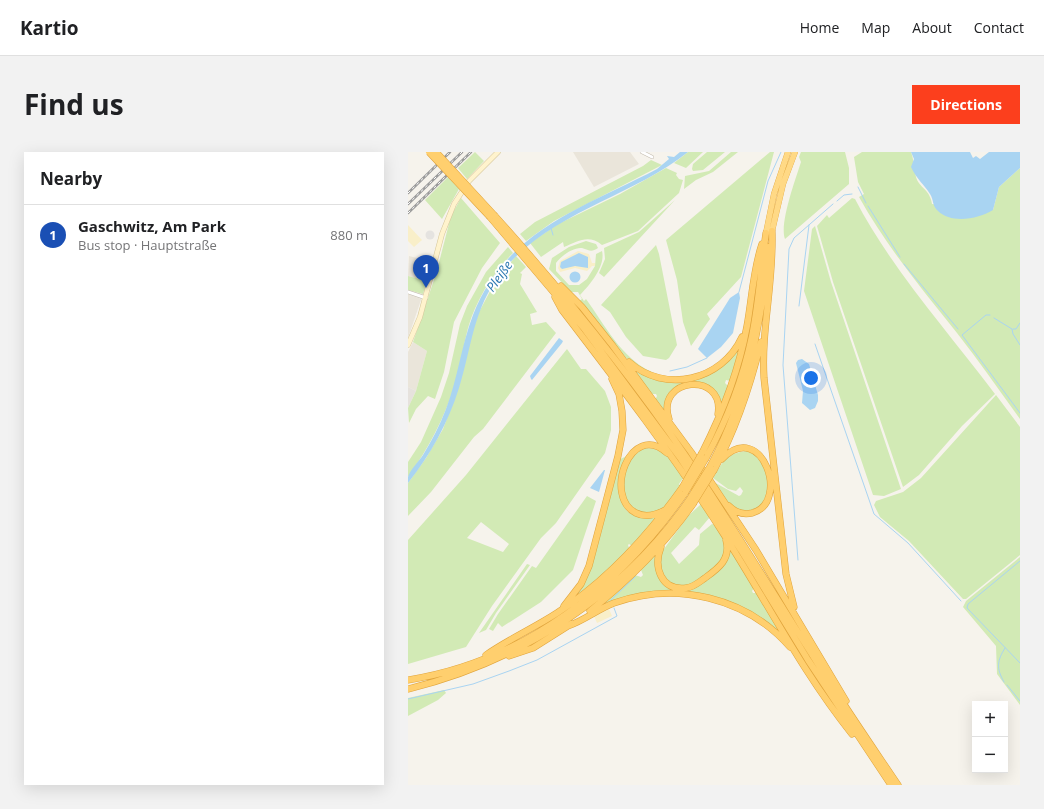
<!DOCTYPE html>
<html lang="en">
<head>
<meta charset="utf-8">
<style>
	:root { --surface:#fff; --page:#f2f2f2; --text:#202124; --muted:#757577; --line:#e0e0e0; --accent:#fc3f1d }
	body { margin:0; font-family:"Open Sans",sans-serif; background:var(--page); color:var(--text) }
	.controls { position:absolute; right:12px; bottom:12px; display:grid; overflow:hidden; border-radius:0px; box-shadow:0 4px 16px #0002 }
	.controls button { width:36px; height:36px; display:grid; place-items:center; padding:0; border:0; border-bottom:1px solid var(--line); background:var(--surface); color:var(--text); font:20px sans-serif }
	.you { position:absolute; left:403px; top:226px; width:14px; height:14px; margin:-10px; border:3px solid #fff; border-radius:50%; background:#1a73e8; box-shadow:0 0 0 6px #1a73e833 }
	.badge { display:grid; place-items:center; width:26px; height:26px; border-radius:50%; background:var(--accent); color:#fff; font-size:13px; font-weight:700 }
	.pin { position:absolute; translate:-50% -33px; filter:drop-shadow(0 1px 2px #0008) }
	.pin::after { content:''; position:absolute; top:21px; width:14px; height:12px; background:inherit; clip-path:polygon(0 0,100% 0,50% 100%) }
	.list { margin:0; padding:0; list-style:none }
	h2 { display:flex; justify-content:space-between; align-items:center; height:52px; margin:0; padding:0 16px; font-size:17px }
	h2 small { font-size:13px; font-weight:400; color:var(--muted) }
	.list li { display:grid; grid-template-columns:26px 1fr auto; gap:12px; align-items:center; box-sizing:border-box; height:60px; padding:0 16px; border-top:1px solid var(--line) }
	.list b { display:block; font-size:15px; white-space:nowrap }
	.list p { margin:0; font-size:13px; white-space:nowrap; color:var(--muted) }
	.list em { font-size:13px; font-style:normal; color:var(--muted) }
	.map { position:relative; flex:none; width:612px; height:633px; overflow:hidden; border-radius:0px }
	header { display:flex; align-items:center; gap:24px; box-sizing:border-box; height:56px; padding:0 20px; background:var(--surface); border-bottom:1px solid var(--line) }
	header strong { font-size:19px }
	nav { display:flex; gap:22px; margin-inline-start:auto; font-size:14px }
	.intro { display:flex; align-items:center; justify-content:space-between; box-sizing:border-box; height:96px; padding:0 24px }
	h1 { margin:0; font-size:28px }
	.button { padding:10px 18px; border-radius:0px; background:var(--accent); color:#fff; font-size:14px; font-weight:700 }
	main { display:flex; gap:24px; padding:0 24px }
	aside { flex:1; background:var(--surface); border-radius:0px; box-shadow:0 4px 16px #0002 }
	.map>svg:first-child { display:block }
	.residential { fill:#eae5da }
	.industrial { fill:#e6e2dd }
	.green { fill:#d2eab5; fill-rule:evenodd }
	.sand { fill:#f9efc9 }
	.parking { fill:#e5e3e0 }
	.water { fill:#a9d4f2 }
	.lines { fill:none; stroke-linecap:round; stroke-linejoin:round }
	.stream { stroke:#a9d4f2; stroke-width:1 }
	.minor-casing { stroke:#c2bbae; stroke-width:4 }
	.secondary-casing { stroke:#d6c79b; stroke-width:5.5 }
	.trunk-casing { stroke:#e0a43c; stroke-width:6 }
	.motorway-casing { stroke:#e0a43c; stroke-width:7 }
	.minor { stroke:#fff; stroke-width:3 }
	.secondary { stroke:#fff3cd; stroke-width:4.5 }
	.trunk { stroke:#ffd985; stroke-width:5.5 }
	.motorway { stroke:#ffcf6e; stroke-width:6 }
	.rail-casing { stroke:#9a9a9a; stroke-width:2.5 }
	.rail { stroke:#fff; stroke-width:1; stroke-dasharray:3; stroke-linecap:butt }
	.motorway-bridge-casing { stroke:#e0a43c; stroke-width:7; stroke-linecap:butt }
	.motorway-bridge { stroke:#ffcf6e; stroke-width:6 }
	.labels { text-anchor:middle; stroke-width:4; stroke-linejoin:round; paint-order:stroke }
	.water-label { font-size:13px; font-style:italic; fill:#2e7ab2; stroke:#fff }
</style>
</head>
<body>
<header>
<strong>Kartio</strong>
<nav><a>Home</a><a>Map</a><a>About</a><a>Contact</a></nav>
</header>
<div class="intro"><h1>Find us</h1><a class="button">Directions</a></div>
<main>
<aside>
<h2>Nearby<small></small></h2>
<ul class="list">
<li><span class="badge" style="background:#1a4fb4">1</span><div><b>Gaschwitz, Am Park</b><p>Bus stop · Hauptstraße</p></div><em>880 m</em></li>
</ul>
</aside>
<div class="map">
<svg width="612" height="633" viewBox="0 0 612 633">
	<rect width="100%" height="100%" fill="#f6f3ec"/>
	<path class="residential" d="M165 0H222L231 12 186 35Z
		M1 104 9 106 7 114 22 117 19 129 0 124Z
		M0 138 15 142 0 186Z
		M5 190 19 199 8 239 0 235V200Z"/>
	<path class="industrial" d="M0 235 8 239 0 256Z"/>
	<path class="green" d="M67 0 76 9 59 27 50 16Z
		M280 0H295L278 16 266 11Z
		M299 0H317L295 18 285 19 284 17 285 12Z
		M323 0H330L305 20 288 28 276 37 277 24 301 19Z
		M362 0H366L333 125 299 162 302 167 283 194 275 170 269 128 258 88Z
		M393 0H437L441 16V32L377 87C371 72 388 26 393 10L391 5Z
		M454 0H503C506 8 506 17 508 25 511 36 522 37 524 52L585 58 591 35 612 16V267C591 238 571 209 549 181 513 136 479 95 451 45L456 42 450 30 446 5Z
		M243 8 254 13 146 69 118 89 112 82 127 70 235 14Z
		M258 16 269 21 268 23 271 27 275 28 271 41 230 79 194 93C181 82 170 89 156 95L155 90 133 105 122 91 150 72 212 42Z
		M40 25 51 37 34 67 17 48Z
		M53 46 92 91 74 116 46 170 36 220 27 247 20 244 8 257 1 271 0 256 8 239 19 199 5 190 28 122 43 64Z
		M444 46 447 47C484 118 539 178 587 242L554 274 511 323 495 335 425 130 409 74 419 63 421 66Z
		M267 48 196 125 191 121 197 107 196 96 231 80Z
		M407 74 423 130 493 337 476 344 465 343 396 139 404 77Z
		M178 89 188 92 190 96C183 101 181 98 174 96 165 95 153 104 148 111V119L161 133H171L179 127 187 114 188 102 194 99C198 114 181 134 172 143L176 149 178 147C197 173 213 206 244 220V223L218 206 171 149 174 147 170 140H163L141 117 144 106 161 95Z
		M248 93 251 102 269 193 261 206 258 208 235 204 218 185 202 160 193 153Z
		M100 95 105 101C85 121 68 148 60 176 55 195 53 214 47 233 36 266 21 296 0 325V310L13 290 33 245 41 221 52 172 59 154 78 120Z
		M108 104 118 115 112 121 114 122 112 132 129 160 122 162 124 173 138 170 148 181 75 277 66 285 23 340 0 364V331L18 306 35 277 51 234 62 186 71 160 88 128Z
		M0 124 19 129 15 142 0 138Z
		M333 191 322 229 318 228 317 231 320 234 313 254 312 249 299 234 269 236 258 262 247 248 249 244 248 242H242L220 213 242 225H294Z
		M159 197 173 217H178L197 239 203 255V278L197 301 148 371 133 386 84 454 58 495 0 512V388L58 323ZM73 370 101 392 95 400 59 386Z
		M588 243 612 275V403L558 447H555L501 389 472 365 466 353 468 349 495 340 513 326Z
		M236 296C257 295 265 310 276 325L271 332 272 334C268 340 263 348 258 354 246 367 223 363 217 347 212 335 217 315 224 305 226 301 232 298 236 296Z
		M339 299C379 314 356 381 323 354 315 348 310 336 304 329L331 344 333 343 335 339 332 335 328 339 320 337 305 326C316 309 316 302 339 299Z
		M219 304C216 321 203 358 229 364 235 366 244 364 250 364L224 394 221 392 220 393 221 396 220 402 166 447 176 432 184 414 212 307Z
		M179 344 188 349 165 418 133 450 94 475 90 471 85 479 81 477 90 462 124 414 128 416Z
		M292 350 302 365 291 378 287 375 263 401 271 412 291 393 292 382 304 372 307 373 315 385 318 399 311 414 280 434H270L260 429 252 416 253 401 280 364 292 353Z
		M322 394 347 434 344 439 345 441H349L380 488 340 459 266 439 192 455 227 423 233 425 235 423 233 418 249 400 250 421 270 437 307 421C317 414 318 406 322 394Z
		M612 405V553L589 522 588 494 555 455 558 449Z
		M119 412 122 413 88 461 78 478 71 481Z
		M36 538 38 541 30 548 0 564V546Z"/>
	<path class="sand" d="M0 73 14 88 6 95 0 89Z
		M170 99 181 102 184 111H187V114H184L179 119 167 116 152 120 150 116 152 109Z
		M201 457 204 464 189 471 186 464Z"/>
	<path class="parking" d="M17.5 83a4.5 4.5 0 1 1 9 0a4.5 4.5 0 1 1-9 0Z"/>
	<path class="water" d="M272 0H280C222 46 140 61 93 121 65 157 64 194 51 236 40 271 23 302 0 331 0 329 0 327 0 325 2 318 11 309 15 303 24 288 32 273 38 257 50 226 53 194 65 163 98 78 175 56 249 17L261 7 259 4 266 5Z
		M503 0H562L565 6 568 4 572 7 581 0H612V16L591 35 585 58C571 67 543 72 530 59 524 54 526 48 522 42 516 32 509 28 503 15L506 7Z
		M171 101 180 105V116L167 114 154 117 152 115 153 110Z
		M161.5 125a5.5 5.5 0 1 1 11 0a5.5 5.5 0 1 1-11 0Z
		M331 140 332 146 325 181 313 195 299 206 290 197 322 146Z
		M151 186 155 189 154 191 124 228 123 227 122 224Z
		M394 207 401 212 410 243V249L407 256 402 258 394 251 395 239 388 211 390 208Z
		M196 318H197L191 340 182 336Z"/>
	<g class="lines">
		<path class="stream" d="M450 35 458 51
			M429 49 436 43 444 42
			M460 54 492 105
			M143 76 145 83
			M496 112 550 177
			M331 140 360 29 373 0
			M391 154 401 73
			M582 163H578L554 183 612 261
			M586 166 604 177 605 182 612 193
			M605 177H608L612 171
			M407 192 466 362 500 391 553 449
			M262 219 279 215 299 206
			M390 408 375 213 381 97 386 86 425 52
			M612 409 560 452 559 456 612 511
			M203 448 227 425
			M596 530C588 516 589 509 597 496
			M599 533 612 549
			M0 547 65 532 101 519 129 508 209 464 206 456"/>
		<g class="minor-casing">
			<path id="minor" d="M234 0 244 5
				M0 140 18 146"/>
		</g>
		<g class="secondary-casing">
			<path id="secondary" d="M0 193 12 165 34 82 46 52 61 29 90 0"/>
		</g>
		<g class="trunk-casing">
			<path id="trunk" d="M364 79 375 32 387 0
				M358 81 366 42 380 0"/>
		</g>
		<g class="motorway-casing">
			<path id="motorway" d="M87 64C156 141 221 221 279 306 323 371 363 438 405 504 432 548 461 590 490 633
				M82 65 175 175 273 307 333 398 400 508 483 633
				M364 79C366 130 353 177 356 226L378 422 386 455
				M153 134 174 155 205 194 283 300 348 398 438 549
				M147 145 154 158C210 231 266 304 315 381 358 448 394 520 444 582
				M221 210C257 242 314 229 334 185
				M261 267C247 225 317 219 310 262
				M294 301C315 260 331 218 339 174 344 147 345 118 354 92
				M298 306C319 268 335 227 344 184 351 150 353 116 358 81
				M314 307C354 266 383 351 344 361 335 363 327 360 321 354
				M303 313C341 241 352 174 362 94
				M306 318C328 277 342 235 353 190
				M257 358C248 363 238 366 228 361 195 345 222 268 259 301
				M253 395C245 415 253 439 278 436 286 435 291 430 297 426 311 416 323 407 318 388
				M156 454 173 432 181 414 210 304 215 278 214 259 211 242 204 227
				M182 459C221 428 256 393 285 352
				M160 474C177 468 190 457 206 451 268 429 338 445 382 495
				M78 503C101 487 126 476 149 461 200 428 239 385 274 336
				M101 504 125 496 163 472
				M0 528C115 510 212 435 277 341
				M0 537C114 509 214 444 281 348"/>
		</g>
		<use href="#minor" class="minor"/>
		<use href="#secondary" class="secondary"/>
		<use href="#trunk" class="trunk"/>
		<use href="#motorway" class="motorway"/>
		<g class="rail-casing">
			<path id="rail" d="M0 41 42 0
				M0 52 54 0
				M0 61 63 0"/>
		</g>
		<use href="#rail" class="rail"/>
		<g class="motorway-bridge-casing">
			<path id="motorway-bridge" d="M21 0 82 65
				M28 0 87 64
				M274 336 294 301
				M277 341 298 306
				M281 348 303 313
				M285 352 306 318"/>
		</g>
		<use href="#motorway-bridge" class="motorway-bridge"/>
	</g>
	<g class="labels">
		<g class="water-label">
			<text transform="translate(91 124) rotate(-54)" y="5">Pleiße</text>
		</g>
	</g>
</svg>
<div class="controls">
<button>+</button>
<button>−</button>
</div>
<div class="you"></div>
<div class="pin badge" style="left:18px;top:136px;background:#1a4fb4">1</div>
</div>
</main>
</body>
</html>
